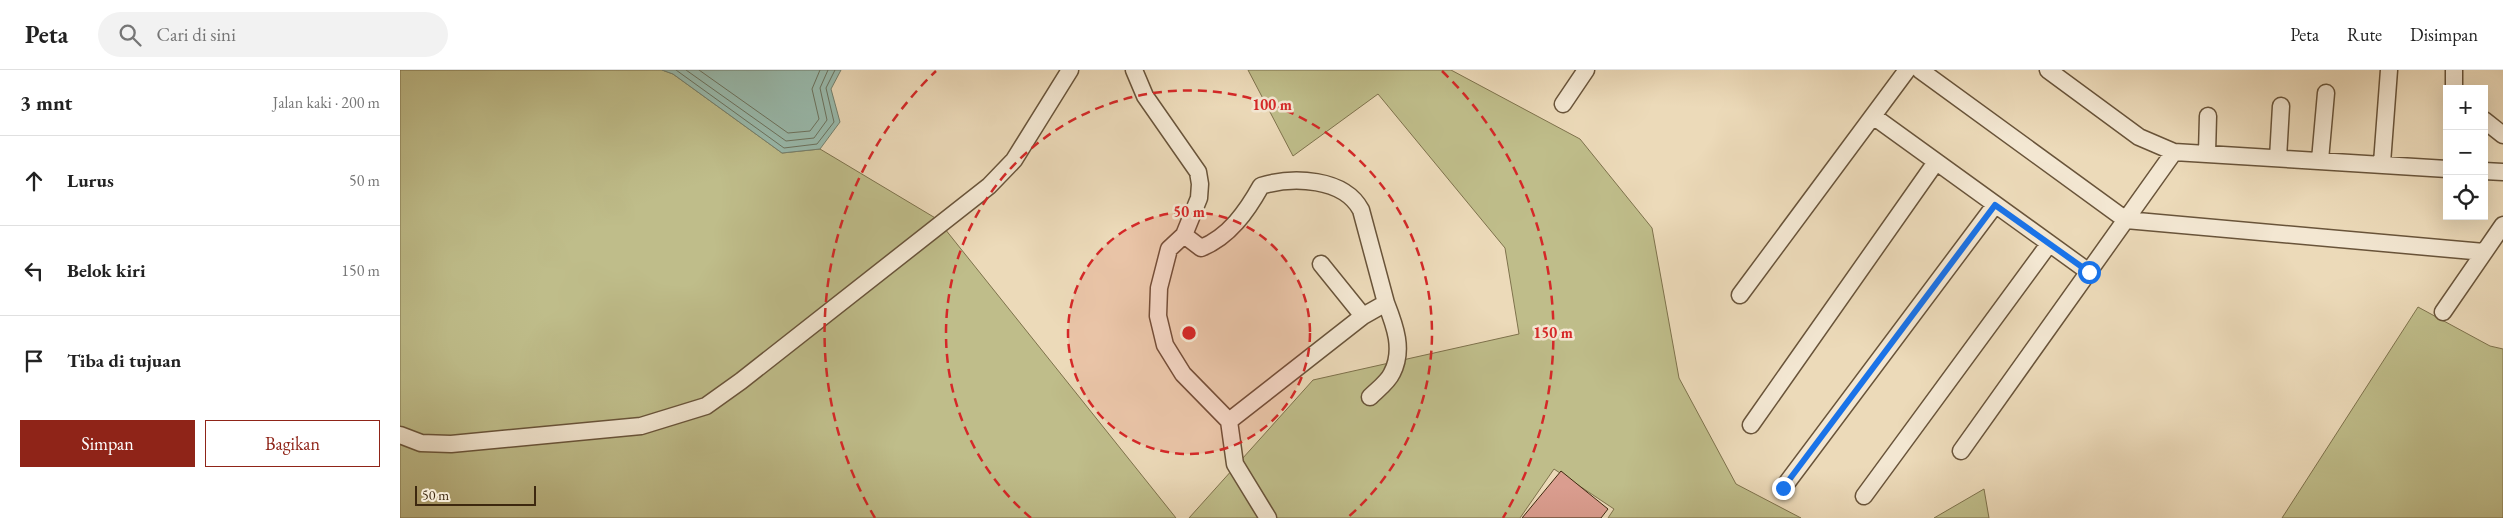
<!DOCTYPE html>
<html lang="id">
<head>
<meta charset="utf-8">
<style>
	:root { --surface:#fff; --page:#f2f2f2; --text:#222; --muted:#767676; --line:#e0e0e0; --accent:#8f2418 }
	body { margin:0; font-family:"EB Garamond",serif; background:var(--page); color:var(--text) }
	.controls { position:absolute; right:15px; top:15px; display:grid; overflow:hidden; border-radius:0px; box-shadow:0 5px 20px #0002 }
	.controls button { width:45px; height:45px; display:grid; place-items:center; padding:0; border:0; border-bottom:1px solid var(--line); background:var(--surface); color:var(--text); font:25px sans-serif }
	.scale { position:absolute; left:15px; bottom:12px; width:121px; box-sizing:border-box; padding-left:5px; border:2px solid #3d280f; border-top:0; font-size:14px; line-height:18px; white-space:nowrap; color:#3d280f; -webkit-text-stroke:4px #f3e7d2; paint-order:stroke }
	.stop { position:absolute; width:15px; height:15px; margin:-11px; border:4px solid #1a73e8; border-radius:50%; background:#fff }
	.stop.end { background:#1a73e8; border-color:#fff; box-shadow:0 1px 5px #0008 }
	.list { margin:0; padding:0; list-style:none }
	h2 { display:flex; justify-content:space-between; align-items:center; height:65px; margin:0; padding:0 20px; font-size:21px }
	h2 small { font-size:16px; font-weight:400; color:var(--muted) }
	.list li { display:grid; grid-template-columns:32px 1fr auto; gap:15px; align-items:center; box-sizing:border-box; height:90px; padding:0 20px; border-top:1px solid var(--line) }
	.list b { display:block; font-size:19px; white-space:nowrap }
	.list em { font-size:16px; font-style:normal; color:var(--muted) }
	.actions { display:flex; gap:10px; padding:15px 20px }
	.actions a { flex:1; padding:11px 0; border:1px solid var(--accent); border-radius:0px; text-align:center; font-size:18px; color:var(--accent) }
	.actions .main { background:var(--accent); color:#fff }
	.icon { flex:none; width:28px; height:28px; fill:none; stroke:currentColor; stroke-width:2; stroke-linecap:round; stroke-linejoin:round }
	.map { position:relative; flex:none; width:2103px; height:448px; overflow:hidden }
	header { display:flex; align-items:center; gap:30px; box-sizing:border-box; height:70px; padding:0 25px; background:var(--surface); border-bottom:1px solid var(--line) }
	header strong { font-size:24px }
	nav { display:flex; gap:28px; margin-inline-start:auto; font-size:18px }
	.search { width:350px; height:45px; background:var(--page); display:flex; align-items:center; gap:12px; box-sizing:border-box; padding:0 18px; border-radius:28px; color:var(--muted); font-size:19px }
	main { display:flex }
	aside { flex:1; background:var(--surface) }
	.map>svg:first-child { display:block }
	.green { fill:#bfbd8a; stroke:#7e724c }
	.water { fill:#99bbae; stroke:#74806e }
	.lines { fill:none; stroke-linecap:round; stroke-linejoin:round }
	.shore { stroke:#6b725e; stroke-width:1 }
	.building { fill:#da9d8f; stroke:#3d280f }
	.minor-casing { stroke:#69543a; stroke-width:19 }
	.minor { stroke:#f3e7d2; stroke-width:16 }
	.route { stroke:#1a73e8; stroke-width:6 }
	.ring { fill:none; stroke:#d62828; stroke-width:2.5; stroke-dasharray:9 6 }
	.centre { fill:#d62828; stroke:#f3e7d2; stroke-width:2.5 }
	.ring-label { font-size:15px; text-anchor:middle; font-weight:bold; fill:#d62828; stroke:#f3e7d2; stroke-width:5; stroke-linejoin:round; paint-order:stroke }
</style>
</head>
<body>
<header>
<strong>Peta</strong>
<div class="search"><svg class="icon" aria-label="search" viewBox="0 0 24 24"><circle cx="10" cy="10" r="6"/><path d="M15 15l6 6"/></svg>Cari di sini</div>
<nav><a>Peta</a><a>Rute</a><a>Disimpan</a></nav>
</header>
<main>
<aside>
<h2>3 mnt<small>Jalan kaki · 200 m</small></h2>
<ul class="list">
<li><svg class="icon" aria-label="ahead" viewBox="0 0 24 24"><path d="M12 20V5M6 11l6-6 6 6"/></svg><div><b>Lurus</b></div><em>50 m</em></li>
<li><svg class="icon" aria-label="left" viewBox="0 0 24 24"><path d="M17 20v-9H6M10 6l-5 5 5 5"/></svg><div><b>Belok kiri</b></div><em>150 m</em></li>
<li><svg class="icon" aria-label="arrive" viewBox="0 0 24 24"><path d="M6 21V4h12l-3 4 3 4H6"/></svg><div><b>Tiba di tujuan</b></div></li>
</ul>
<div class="actions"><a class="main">Simpan</a><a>Bagikan</a></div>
</aside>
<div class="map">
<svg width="2103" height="448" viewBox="0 0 2103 448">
	<rect width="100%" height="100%" fill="#ecdab9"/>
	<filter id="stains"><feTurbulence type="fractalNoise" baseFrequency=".004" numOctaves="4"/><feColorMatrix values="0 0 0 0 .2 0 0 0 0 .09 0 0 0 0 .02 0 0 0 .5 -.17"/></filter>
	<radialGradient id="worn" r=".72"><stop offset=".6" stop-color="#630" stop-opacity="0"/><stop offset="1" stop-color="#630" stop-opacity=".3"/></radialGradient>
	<path class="green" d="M0 0H262L273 4 382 83 420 79 537 149 776 448H0Z
		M848 0H1051L1180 69 1252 158 1279 308 1336 414 1401 448H1208L1214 439 1154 399 1120 448H789L913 310 1119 264 1105 178 978 24 893 86Z
		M2018 237 2090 276 2103 279V448H1882Z
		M1584 419 1589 448H1534Z"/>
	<path class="water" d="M262 0H441L431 19 440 52 420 79 382 83 273 4Z"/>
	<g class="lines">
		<path class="shore" d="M276 0 384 78 417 74 434 52 426 18 435 0
			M286 0 386 71 414 68 427 50 420 18 428 0
			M299 0 388 63 410 61 419 49 412 19 420 0"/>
	</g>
	<path class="building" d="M1161 401 1208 439 1201 448H1122Z"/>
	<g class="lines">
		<g class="minor-casing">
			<path id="minor" d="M734 0 745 26 798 102 800 114 799 128 784 165 769 179 759 218 758 246 765 275 783 304 829 351 835 394 868 448
				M1520 0 1726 150 2084 182
				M1648 0 1739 67 1774 82 2047 99
				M2054 19V0
				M1163 34 1186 0
				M1473 46 1689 202
				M2084 50 2103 65
				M1807 83 1808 46
				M1878 88 1881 36
				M1920 90 1926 23
				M1982 93 1989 0
				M2084 101 2103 102
				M784 165 801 178C829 167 847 141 861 116 893 106 944 108 961 140L986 233
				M921 194 963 246
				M1340 225 1507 0
				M2043 242 2103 155
				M829 351 963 246 986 233C995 256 1004 280 992 303 988 312 977 320 970 327
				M1351 355 1536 92
				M0 365 21 373 51 374 241 356 306 336 341 311 589 116 614 90 670 0
				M1561 381 1774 82
				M1383 418 1595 135
				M1464 426 1649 174"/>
		</g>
		<use href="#minor" class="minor"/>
	</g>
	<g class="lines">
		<path class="route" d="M1383 418 1595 135 1689 202"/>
	</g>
	<circle cx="789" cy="263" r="121" fill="#d62828" fill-opacity=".12"/>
	<g class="ring">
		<circle cx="789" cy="263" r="121"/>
		<path d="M631 448A243 243 0 1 1 947 448"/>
		<path d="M475 448A364 364 0 0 1 536 1M1042 1A364 364 0 0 1 1103 448"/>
	</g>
	<circle cx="789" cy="263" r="8" class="centre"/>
	<g class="ring-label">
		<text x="872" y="40">100 m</text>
		<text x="789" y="147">50 m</text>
		<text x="1153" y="268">150 m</text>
	</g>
	<rect width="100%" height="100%" filter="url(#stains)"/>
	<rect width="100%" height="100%" fill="url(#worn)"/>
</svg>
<div class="controls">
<button>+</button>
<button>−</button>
<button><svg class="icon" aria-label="locate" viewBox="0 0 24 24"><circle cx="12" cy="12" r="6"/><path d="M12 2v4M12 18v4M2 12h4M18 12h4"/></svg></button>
</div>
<div class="scale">50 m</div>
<div class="stop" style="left:1689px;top:202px"></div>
<div class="stop end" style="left:1383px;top:418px"></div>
</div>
</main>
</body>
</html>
